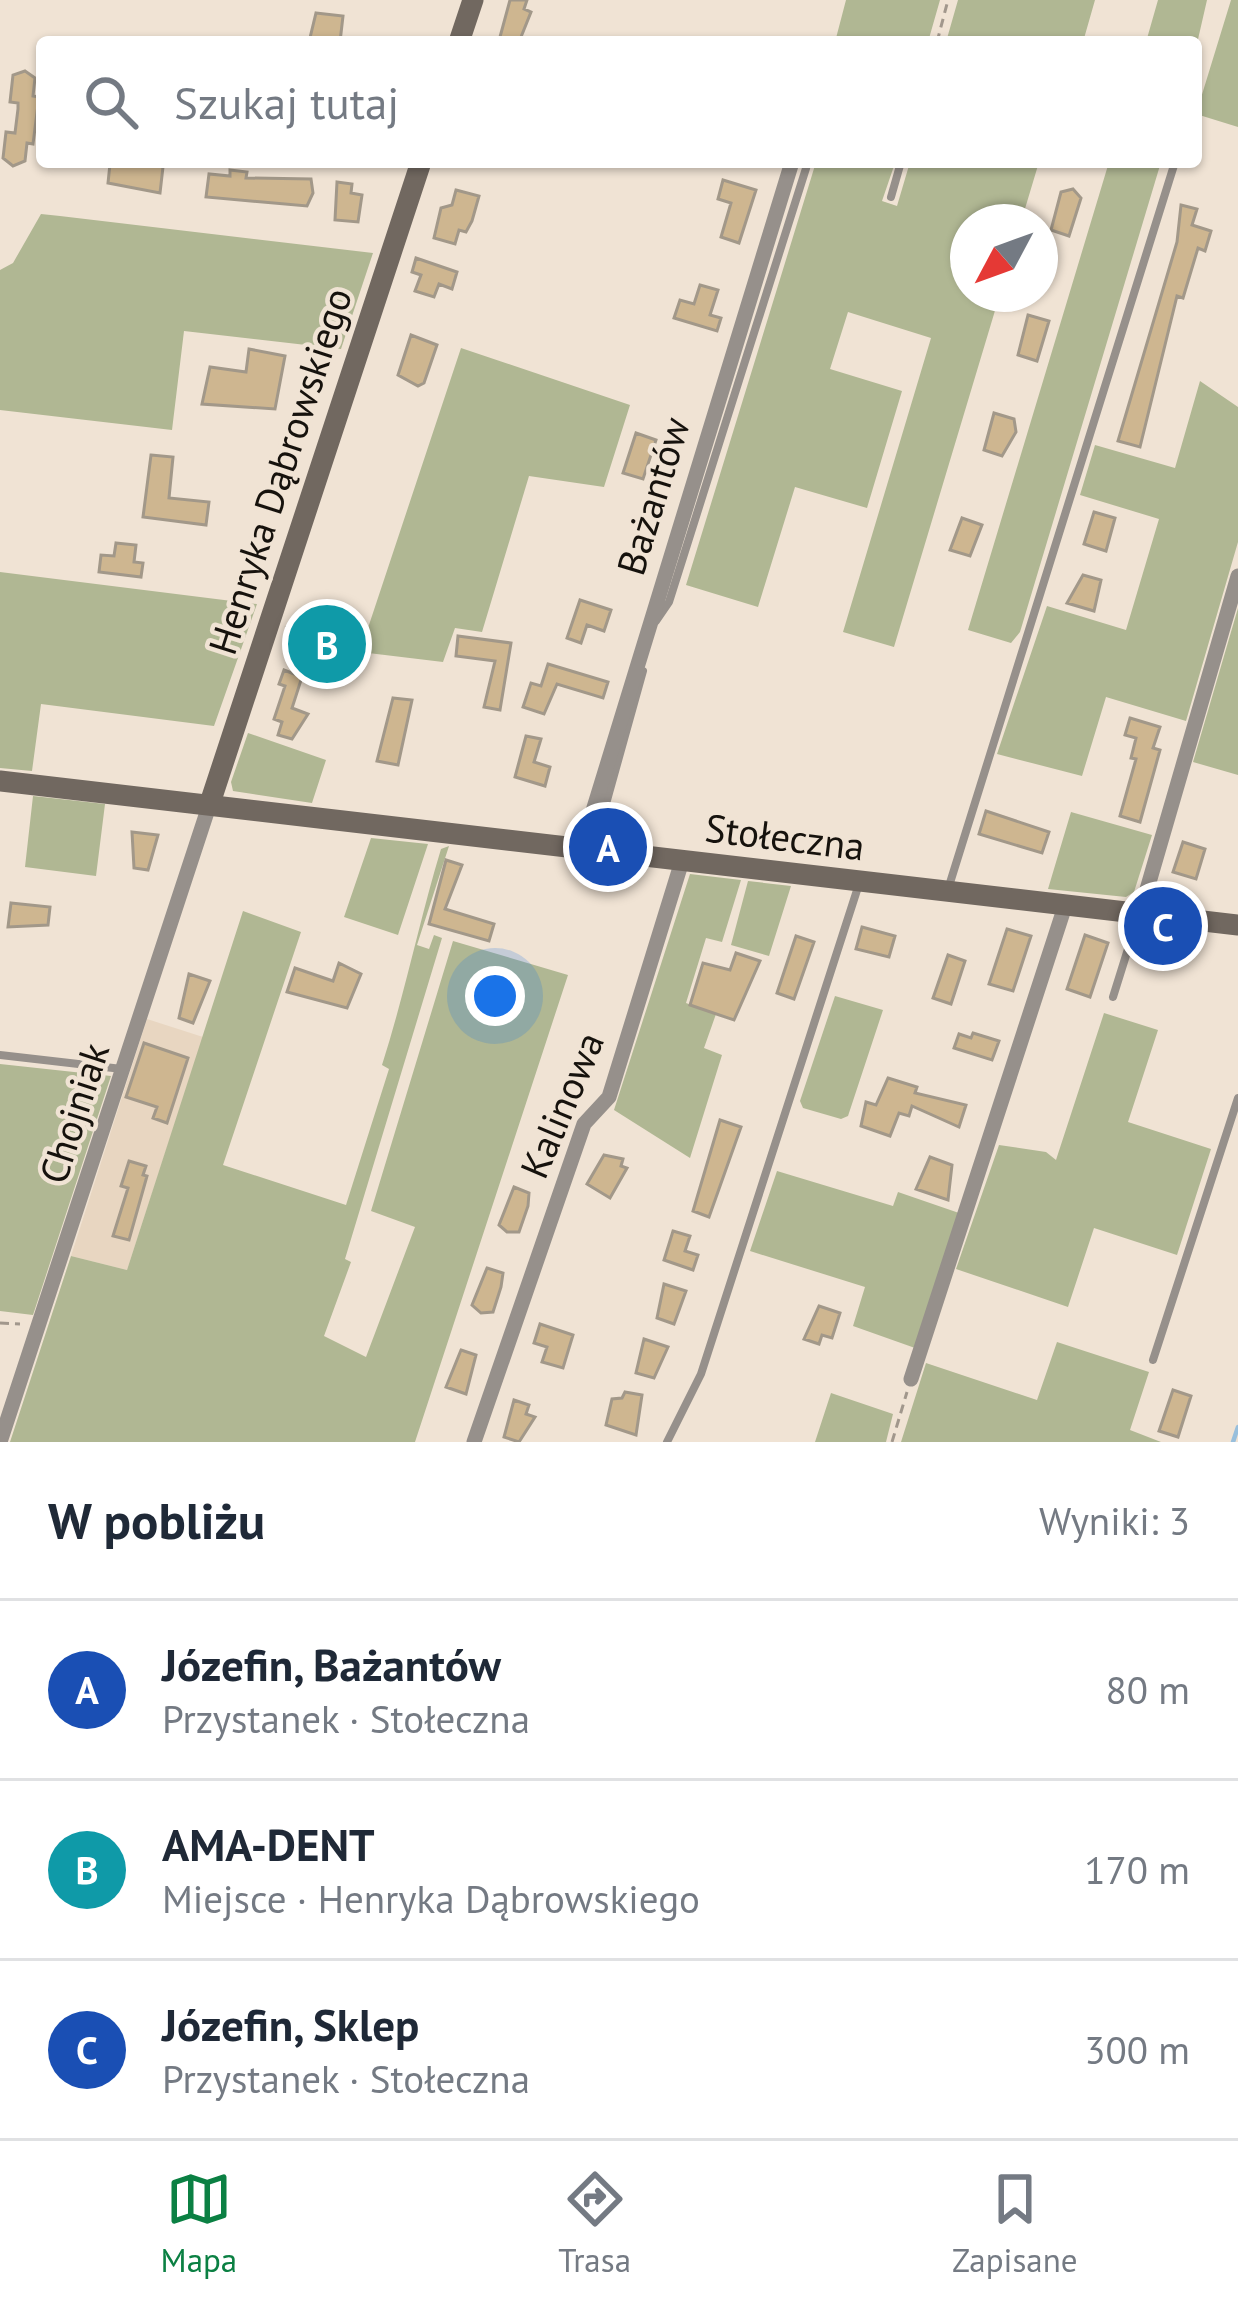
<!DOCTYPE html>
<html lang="pl">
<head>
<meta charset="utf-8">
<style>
	:root { --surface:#fff; --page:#f6f6f7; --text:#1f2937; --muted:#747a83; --line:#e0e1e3; --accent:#0b8043 }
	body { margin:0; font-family:"PT Sans",sans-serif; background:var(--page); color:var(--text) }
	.compass { position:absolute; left:950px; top:204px; width:108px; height:108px; border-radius:50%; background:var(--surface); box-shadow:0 3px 9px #0004; rotate:229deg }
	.you { position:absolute; left:495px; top:996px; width:42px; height:42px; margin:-30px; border:9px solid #fff; border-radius:50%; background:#1a73e8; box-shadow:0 0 0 18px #1a73e833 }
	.badge { display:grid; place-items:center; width:78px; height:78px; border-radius:50%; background:var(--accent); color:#fff; font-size:39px; font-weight:700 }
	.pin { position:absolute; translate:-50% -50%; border:6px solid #fff; box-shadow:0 3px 12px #0006 }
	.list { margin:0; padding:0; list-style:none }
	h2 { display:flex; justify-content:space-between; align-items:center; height:156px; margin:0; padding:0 48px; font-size:51px }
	h2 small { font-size:39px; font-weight:400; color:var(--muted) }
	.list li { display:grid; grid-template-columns:78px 1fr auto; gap:36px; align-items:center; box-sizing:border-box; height:180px; padding:0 48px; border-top:3px solid var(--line) }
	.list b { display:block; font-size:45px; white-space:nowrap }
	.list p { margin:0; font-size:39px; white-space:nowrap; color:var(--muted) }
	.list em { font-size:39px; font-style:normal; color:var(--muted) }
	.icon { flex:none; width:66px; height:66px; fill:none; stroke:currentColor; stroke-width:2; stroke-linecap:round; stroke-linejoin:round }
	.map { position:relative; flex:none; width:1238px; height:1442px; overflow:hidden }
	.search { position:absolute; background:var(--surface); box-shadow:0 3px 9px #0004; left:36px; right:36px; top:36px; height:132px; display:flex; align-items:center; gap:30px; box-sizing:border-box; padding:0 42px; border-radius:12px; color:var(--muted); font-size:45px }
	.sheet { height:696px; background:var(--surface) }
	nav { display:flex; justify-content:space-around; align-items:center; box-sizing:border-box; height:168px; border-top:3px solid var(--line); background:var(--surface); font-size:33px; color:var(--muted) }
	nav a { display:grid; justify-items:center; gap:6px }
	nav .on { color:var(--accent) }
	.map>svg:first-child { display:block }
	.built { fill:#e8d6c1 }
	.green { fill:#b0b793 }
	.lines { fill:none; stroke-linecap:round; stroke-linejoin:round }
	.stream { stroke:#98bfdc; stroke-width:4.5 }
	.building { fill:#ceb690; stroke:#a29889; stroke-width:3 }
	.path { stroke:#a1978c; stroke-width:3; stroke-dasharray:9 6; stroke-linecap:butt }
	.lane { stroke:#96908b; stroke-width:8 }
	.street { stroke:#96908b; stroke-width:15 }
	.secondary { stroke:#716860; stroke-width:21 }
	.labels { text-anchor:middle; stroke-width:9; stroke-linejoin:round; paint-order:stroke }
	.street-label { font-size:39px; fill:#16120d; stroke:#f0e3d4 }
</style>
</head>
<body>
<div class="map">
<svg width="1238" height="1442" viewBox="0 0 1238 1442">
	<rect width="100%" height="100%" fill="#f0e3d4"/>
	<path class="built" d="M147 1019 203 1037 127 1270 71 1256Z"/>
	<path class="green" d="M846 0H940L928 42H835Z
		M958 0H1095L1083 42H946Z
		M1158 0H1207L1196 48V42H1146Z
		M1231 0H1238V127L1196 114Z
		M816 162 895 163 882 201 897 206 910 162H1039L1021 222H968V294H1000L894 647 843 632 931 338 848 312 830 369 902 391 867 508 795 487 758 607 686 585Z
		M1109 162H1161L1020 632 1011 643 968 630Z
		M41 214 60 216 373 253 341 349 184 331 172 430 0 410V270L13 263Z
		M461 348 630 405 604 487 529 476 482 632 455 628 443 662 360 652Z
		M1200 381 1238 407V542L1186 721 1106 697 1082 776 997 754 1047 606 1126 630 1159 519 1080 495 1095 445 1175 468Z
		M0 572 257 604 214 726 41 704 32 771 0 768Z
		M1238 608V775L1193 762Z
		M248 733 326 760 312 803 233 791 231 782Z
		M33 796 105 804 96 876 25 867Z
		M1071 812 1152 835 1134 892 1126 897 1048 889Z
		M371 838 428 844 398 935 344 917Z
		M449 846 417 945 429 949 434 935 442 938 345 1259 351 1262 324 1336 366 1357 415 1227 371 1211 453 941 568 975 415 1442H10L71 1256 127 1270 243 911 301 932 223 1165 346 1205 389 1069 382 1065C405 993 419 922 441 849Z
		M690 874 741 880 722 942 706 938 686 1003 716 1014 704 1048 722 1055 690 1158 614 1110Z
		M748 881 791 886 769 956 731 945Z
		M835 996 883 1010 848 1116 841 1119 803 1108 800 1101Z
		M1104 1013 1158 1030 1128 1122 1211 1149 1177 1255 1094 1228 1068 1307 956 1269 999 1145 1046 1152 1056 1160Z
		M0 1064 111 1076 33 1315 0 1311Z
		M777 1171 893 1206 898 1192 959 1213 915 1348 853 1326 865 1287 750 1251Z
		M1057 1342 1149 1372 1130 1430 1161 1442H901L926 1363 1037 1400Z
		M831 1393 893 1414 886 1442H815Z"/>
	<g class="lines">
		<path class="stream" d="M1233 1442 1238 1427"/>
	</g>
	<path class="building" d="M510 0H527L524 9 531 12 519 42 500 37Z
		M316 13 343 16 340 42H309Z
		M25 71 35 78 33 96 39 97 33 144 27 143 25 161 13 166 3 158 6 132 15 133 18 109V103L10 102 13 75Z
		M140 162 163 167 160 193 108 183 110 164Z
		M230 170 247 172 246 178 311 179 313 193 307 206 206 197 209 174 230 176Z
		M723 180 756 190 739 243 721 237 731 203 718 199Z
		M337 182 352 184 351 193 362 195 358 222 335 220Z
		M1073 189 1081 198 1069 236 1051 230 1061 192Z
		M456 190 479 196 472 221 466 232 459 230 455 244 434 238 441 208 452 205Z
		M1181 205 1197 209 1192 225 1211 231 1205 251 1198 248 1183 298 1177 296 1140 447 1118 441 1177 242Z
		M416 258 457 272 452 289 439 284 434 297 415 291 421 275 412 272Z
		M700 285 718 290 710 315 721 318 717 331 674 318 680 300 694 304Z
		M1028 315 1049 321 1037 361 1018 355Z
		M411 335 437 345 424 383 418 386 398 375Z
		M249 349 285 356 275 409 202 404 210 367 246 372Z
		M994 413 1014 419 1016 432 1002 456 984 450Z
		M636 433 656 440 643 479 623 473Z
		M151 455 173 457 169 498 209 502 206 525 143 517Z
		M1094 512 1115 518 1106 551 1084 544Z
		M962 518 982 525 970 556 950 550Z
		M116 543 136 545 134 562 143 563 141 577 99 572 101 555 114 556Z
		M1083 575 1101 580 1094 611 1067 603Z
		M580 600 611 610 604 631 587 625 581 643 567 638Z
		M309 620 310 628 345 643 338 665 309 659 314 646 295 640 287 627Z
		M458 636 511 643 500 710 484 707 495 661 456 656Z
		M548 664 608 682 603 698 557 684 544 714 523 707 531 683 541 686Z
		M284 670 302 677 292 708 308 714 292 739 278 735 282 722 274 719 285 686 279 684Z
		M393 698 412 700 398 765 377 761Z
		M1130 718 1160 727 1153 748 1160 750 1140 822 1120 816 1136 759 1131 758 1136 738 1125 735Z
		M526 736 541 739 534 762 550 767 545 786 515 777Z
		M986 811 1049 832 1042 853 979 834Z
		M132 832 158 835 148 870 134 868Z
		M1183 842 1205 849 1196 879 1173 872Z
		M446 860 462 865 445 909 494 924 489 941 429 924Z
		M11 903 50 907 48 925 8 927Z
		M862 927 895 936 889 957 856 949Z
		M1007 929 1031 936 1013 991 989 984Z
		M1085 935 1108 943 1090 997 1067 989Z
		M796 936 814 942 794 999 777 993Z
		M736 953 760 961 734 1020 690 1005 703 963 730 970Z
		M948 955 965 961 951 1004 933 998Z
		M339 963 361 974 347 1008 287 992 295 968 333 981Z
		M189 974 210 981 193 1023 179 1018Z
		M973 1033 999 1041 992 1060 954 1048 959 1034 971 1038Z
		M144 1043 188 1058 167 1123 153 1118 157 1107 126 1097Z
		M888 1078 917 1087 915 1093 966 1105 959 1127 912 1106 909 1116 899 1113 890 1136 861 1126 866 1102 876 1105Z
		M720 1120 741 1127 709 1217 693 1211Z
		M604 1155 623 1159 621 1166 627 1168 610 1198 587 1184Z
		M930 1157 952 1165 948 1200 916 1189Z
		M129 1161 146 1166 143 1175 147 1176 129 1240 113 1236 128 1188 121 1186Z
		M514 1187 529 1193 528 1206 519 1232H507L499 1225Z
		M673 1231 690 1236 685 1251 698 1255 693 1270 664 1260Z
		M487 1268 503 1273 501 1287 493 1312 481 1313 472 1305Z
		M664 1284 686 1291 674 1324 657 1318Z
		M819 1306 840 1313 832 1338 822 1335 819 1344 804 1339Z
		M540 1324 573 1335 563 1368 542 1362 547 1347 534 1343Z
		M644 1339 668 1347 654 1378 636 1373Z
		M461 1350 476 1355 466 1394 446 1387Z
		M1173 1390 1191 1396 1178 1437 1159 1431Z
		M625 1392 642 1395 636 1435 606 1425 612 1399 622 1398Z
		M514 1400 529 1405 526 1414 535 1417 519 1442 504 1437Z"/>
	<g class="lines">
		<path class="path" d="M937 42 948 0
			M0 1323 20 1324
			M892 1442 907 1392"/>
		<path class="lane" d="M891 197 901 162
			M656 621 669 602 808 162
			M594 847 643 671
			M949 886 1175 162
			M1113 997 1138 917
			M0 1055 122 1069
			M1153 1360 1238 1098
			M667 1442 701 1374 859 884"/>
		<path class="street" d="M581 850 792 162
			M1141 910 1238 576
			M911 1379 1066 903
			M0 1442 210 803
			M474 1442 584 1124 609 1097 682 861"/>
		<path class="secondary" d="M459 42 473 0
			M0 781 1238 925
			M210 803 421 162"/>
	</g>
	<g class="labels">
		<g class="street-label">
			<text transform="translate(280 471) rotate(-72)" y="14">Henryka Dąbrowskiego</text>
			<text transform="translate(653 496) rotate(-73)" y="14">Bażantów</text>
			<text transform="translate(785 837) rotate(7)" y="14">Stołeczna</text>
			<text transform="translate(562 1105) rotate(-67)" y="14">Kalinowa</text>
			<text transform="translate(74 1113) rotate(-72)" y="14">Chojniak</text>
		</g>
	</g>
</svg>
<svg class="compass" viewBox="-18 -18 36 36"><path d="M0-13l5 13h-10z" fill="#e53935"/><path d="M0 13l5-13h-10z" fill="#747a83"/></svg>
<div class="you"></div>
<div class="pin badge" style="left:608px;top:847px;background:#1a4fb4">A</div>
<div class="pin badge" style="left:327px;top:644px;background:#0f9aa8">B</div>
<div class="pin badge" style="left:1163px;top:926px;background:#1a4fb4">C</div>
<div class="search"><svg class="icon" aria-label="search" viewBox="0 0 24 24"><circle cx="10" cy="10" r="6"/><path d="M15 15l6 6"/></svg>Szukaj tutaj</div>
</div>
<section class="sheet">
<h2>W pobliżu<small>Wyniki: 3</small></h2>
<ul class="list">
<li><span class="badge" style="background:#1a4fb4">A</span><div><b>Józefin, Bażantów</b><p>Przystanek · Stołeczna</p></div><em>80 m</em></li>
<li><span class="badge" style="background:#0f9aa8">B</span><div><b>AMA-DENT</b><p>Miejsce · Henryka Dąbrowskiego</p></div><em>170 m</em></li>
<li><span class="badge" style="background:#1a4fb4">C</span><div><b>Józefin, Sklep</b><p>Przystanek · Stołeczna</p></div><em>300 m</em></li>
</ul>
</section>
<nav>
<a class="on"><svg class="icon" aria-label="map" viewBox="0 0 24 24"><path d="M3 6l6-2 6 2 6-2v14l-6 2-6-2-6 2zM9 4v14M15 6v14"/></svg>Mapa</a>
<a><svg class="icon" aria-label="directions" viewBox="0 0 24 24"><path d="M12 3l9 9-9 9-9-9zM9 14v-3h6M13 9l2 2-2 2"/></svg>Trasa</a>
<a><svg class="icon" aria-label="saved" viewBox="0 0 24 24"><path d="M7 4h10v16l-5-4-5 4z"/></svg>Zapisane</a>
</nav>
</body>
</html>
